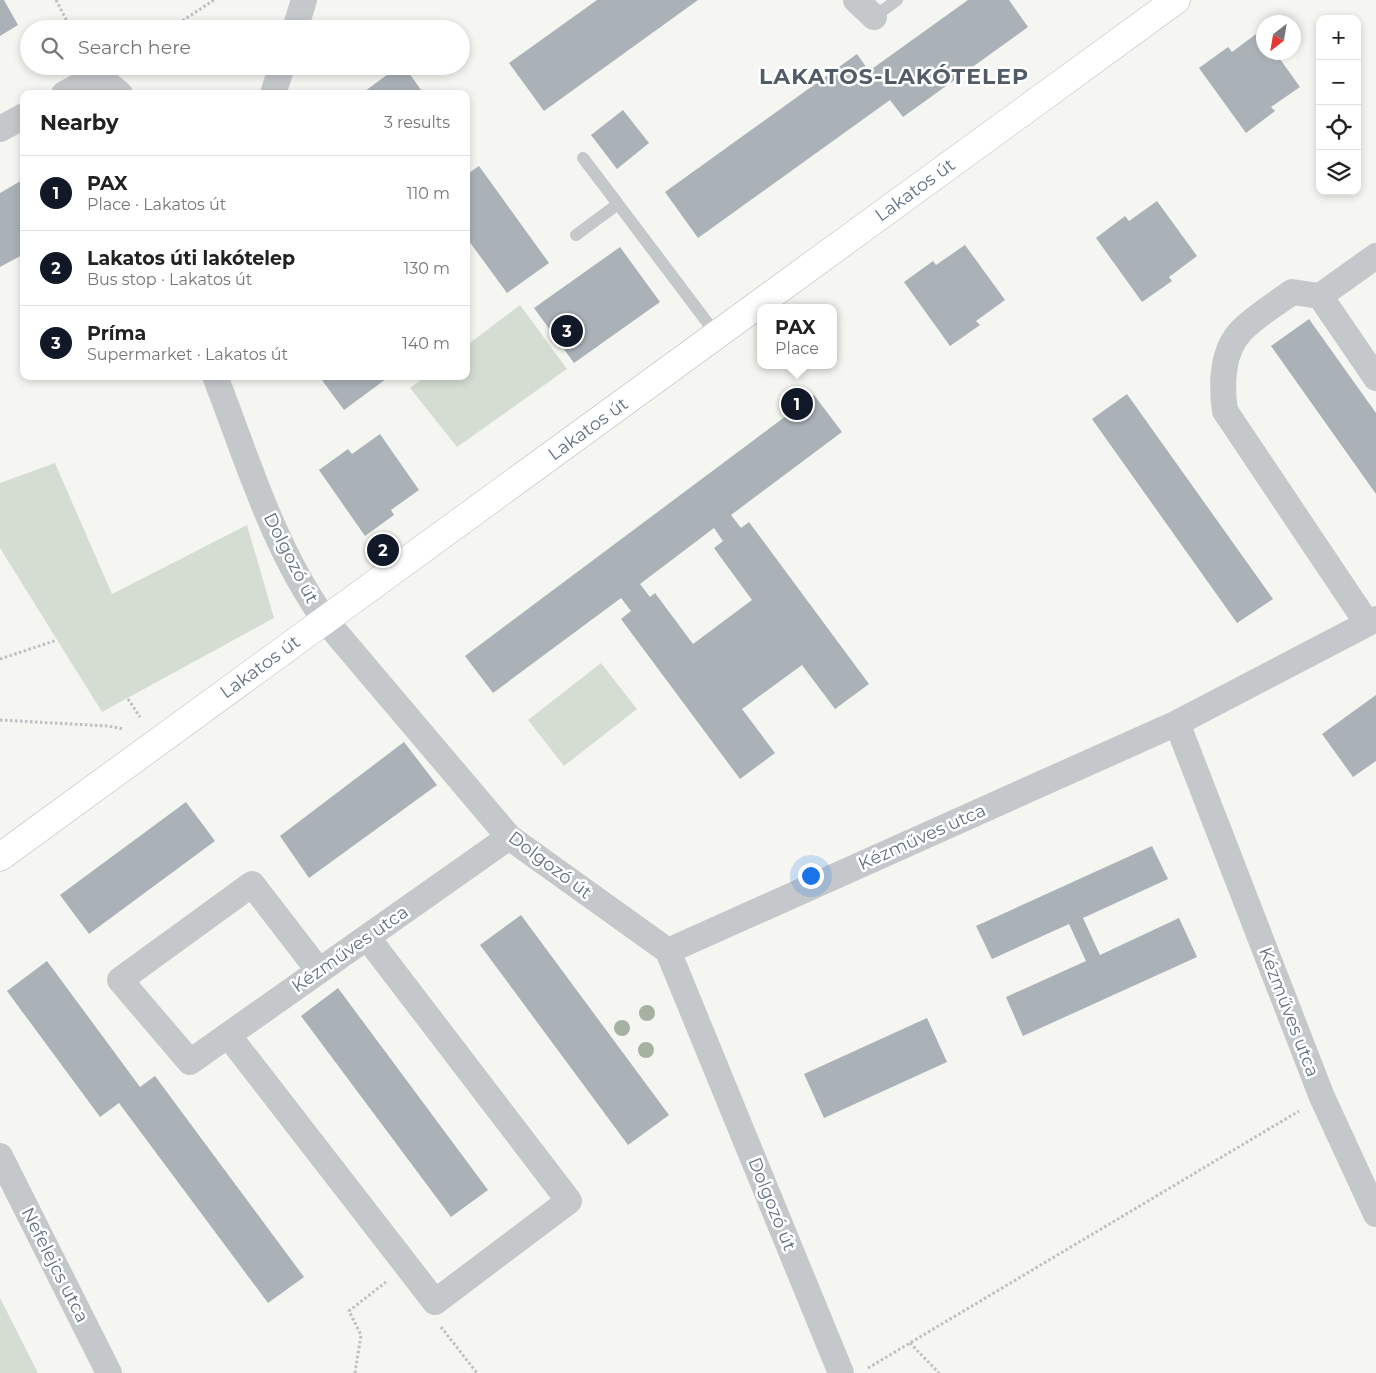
<!DOCTYPE html>
<html lang="en">
<head>
<meta charset="utf-8">
<style>
	:root { --surface:#fff; --page:#f2f2f2; --text:#222; --muted:#767676; --line:#e0e0e0; --accent:#111827 }
	body { margin:0; font-family:Montserrat,sans-serif; background:var(--page); color:var(--text) }
	.controls { position:absolute; right:15px; top:15px; display:grid; overflow:hidden; border-radius:10px; box-shadow:0 2px 8px #0003 }
	.controls button { width:45px; height:45px; display:grid; place-items:center; padding:0; border:0; border-bottom:1px solid var(--line); background:var(--surface); color:var(--text); font:25px sans-serif }
	.compass { position:absolute; left:1256px; top:15px; width:45px; height:45px; border-radius:50%; background:var(--surface); box-shadow:0 2px 8px #0003; rotate:211deg }
	.you { position:absolute; left:810px; top:875px; width:18px; height:18px; margin:-12px; border:4px solid #fff; border-radius:50%; background:#1a73e8; box-shadow:0 0 0 8px #1a73e833 }
	.badge { display:grid; place-items:center; width:32px; height:32px; border-radius:50%; background:var(--accent); color:#fff; font-size:16px; font-weight:700 }
	.pin { position:absolute; translate:-50% -50%; border:2px solid #fff; box-shadow:0 1px 5px #0006 }
	.popup { position:absolute; left:757px; top:304px; width:80px; height:65px; box-sizing:border-box; display:grid; place-content:center; border-radius:10px; background:var(--surface); filter:drop-shadow(0 1px 4px #0005); font-size:16px; white-space:nowrap; color:var(--muted) }
	.popup b { font-size:19px; color:var(--text) }
	.popup::after { content:''; position:absolute; left:50%; top:100%; margin-left:-10px; border:10px solid transparent; border-top-color:var(--surface) }
	.list { margin:0; padding:0; list-style:none }
	h2 { display:flex; justify-content:space-between; align-items:center; height:65px; margin:0; padding:0 20px; font-size:21px }
	h2 small { font-size:16px; font-weight:400; color:var(--muted) }
	.list li { display:grid; grid-template-columns:32px 1fr auto; gap:15px; align-items:center; box-sizing:border-box; height:75px; padding:0 20px; border-top:1px solid var(--line) }
	.list b { display:block; font-size:19px; white-space:nowrap }
	.list p { margin:0; font-size:16px; white-space:nowrap; color:var(--muted) }
	.list em { font-size:16px; font-style:normal; color:var(--muted) }
	.icon { flex:none; width:28px; height:28px; fill:none; stroke:currentColor; stroke-width:2; stroke-linecap:round; stroke-linejoin:round }
	.map { position:relative; flex:none; width:1376px; height:1373px; overflow:hidden }
	.search { position:absolute; background:var(--surface); box-shadow:0 2px 8px #0003; left:20px; top:20px; width:450px; height:55px; display:flex; align-items:center; gap:12px; box-sizing:border-box; padding:0 18px; border-radius:28px; color:var(--muted); font-size:19px }
	.panel { position:absolute; background:var(--surface); box-shadow:0 2px 8px #0003; left:20px; top:90px; width:450px; height:290px; border-radius:10px }
	.map>svg:first-child { display:block }
	.green { fill:#d5ddd2 }
	.building { fill:#aab2b8; fill-rule:evenodd }
	.lines { fill:none; stroke-linecap:round; stroke-linejoin:round }
	.secondary-casing { stroke:#b7bbc0; stroke-width:29 }
	.path { stroke:#bebfc2; stroke-width:3; stroke-dasharray:2.5 2.5; stroke-linecap:butt }
	.lane { stroke:#c5c8cb; stroke-width:12 }
	.street { stroke:#c5c8cb; stroke-width:26 }
	.secondary { stroke:#fff; stroke-width:28 }
	.tree { fill:#a5b2a2 }
	.labels { text-anchor:middle; stroke-width:5; stroke-linejoin:round; paint-order:stroke }
	.street-label { font-size:18px; fill:#637284; stroke:#fff }
	.district-label { font-size:22px; font-weight:bold; letter-spacing:1px; fill:#515c68; stroke:#fff }
</style>
</head>
<body>
<div class="map">
<svg width="1376" height="1373" viewBox="0 0 1376 1373">
	<rect width="100%" height="100%" fill="#f5f5f1"/>
	<path class="green" d="M520 305 567 369 457 447 410 388 426 376H466V346Z
		M55 463 112 594 247 525 274 618 102 712 0 548V483Z
		M601 663 637 709 564 766 528 720Z
		M0 1298 38 1373H0Z"/>
	<path class="building" d="M0 0H4L18 25 0 36Z
		M597 0H698L544 111 509 63Z
		M968 0H1009L1028 27 903 117 890 100 698 238 665 192 857 54 869 71Z
		M1260 31 1264 37V52H1275L1300 87 1271 107 1275 111 1246 133 1199 68 1228 47 1232 52Z
		M399 66H404L424 94H361Z
		M623 110 649 143 617 169 591 135Z
		M479 166 549 263 507 293 466 237V175Z
		M24 179V254L0 267V193Z
		M1157 201 1197 256 1169 277 1172 281 1142 302 1096 238 1125 216 1129 221Z
		M965 245 1005 300 976 321 980 325 950 346 904 282 933 261 936 265Z
		M620 247 660 302 574 363 534 308Z
		M1309 319 1376 413V494L1271 346Z
		M319 376H383L386 379 344 410Z
		M1127 394 1273 599 1237 623 1092 419Z
		M814 395 842 432 731 515 741 528 749 522 869 684 835 709 802 665 742 709 775 753 740 779 621 619 631 611 621 598 493 693 465 656ZM714 528 723 541 714 548 752 600 693 644 655 593 650 597 640 584Z
		M380 434 419 490 391 510 394 515 365 536 319 470 348 449 352 454Z
		M1376 695V761L1353 777 1322 734Z
		M404 742 437 785 309 878 280 836Z
		M186 802 215 841 89 934 60 895Z
		M1152 846 1168 879 1083 918 1100 955 1179 918 1197 957 1023 1036 1006 997 1086 961 1069 924 992 959 976 926Z
		M521 915 669 1115 628 1145 480 945Z
		M47 961 140 1087 155 1076 304 1277 268 1303 119 1103 100 1117 7 991Z
		M338 988 488 1190 451 1217 301 1016Z
		M927 1018 947 1062 824 1118 804 1074Z"/>
	<g class="lines">
		<g class="secondary-casing">
			<path id="secondary" d="M0 857 1176 0"/>
		</g>
		<path class="path" d="M56 0 71 29
			M170 29 214 0
			M0 659 57 640
			M128 699 140 717
			M0 720 108 726 123 729
			M441 1327 477 1373
			M910 1343 939 1373
			M868 1368 1299 1111
			M355 1373 361 1335 349 1311 386 1282"/>
		<path class="lane" d="M874 17 897 0
			M583 158 618 204
			M576 235 618 204 716 334"/>
		<path class="street" d="M856 0 874 17
			M295 29 304 0
			M64 94 98 75 120 94
			M273 94 282 66
			M0 129 24 116
			M1320 296 1376 256
			M215 376C246 456 274 550 325 620L509 837 668 951 841 1373
			M1367 623 1225 411C1221 384 1222 350 1242 330 1257 315 1276 304 1292 292L1320 296 1376 378
			M1177 723 1376 619
			M668 951 1177 723 1322 1097 1376 1214
			M319 971 252 884 120 980 190 1062 509 837
			M228 1035 435 1302 569 1201 367 937
			M0 1156 109 1373"/>
		<use href="#secondary" class="secondary"/>
	</g>
	<g class="tree">
		<circle cx="647" cy="1013" r="8"/>
		<circle cx="622" cy="1028" r="8"/>
		<circle cx="646" cy="1050" r="8"/>
	</g>
	<g class="labels">
		<g class="street-label">
			<text transform="translate(915 190) rotate(-36)" y="6">Lakatos út</text>
			<text transform="translate(588 429) rotate(-36)" y="6">Lakatos út</text>
			<text transform="translate(291 558) rotate(63)" y="6">Dolgozó út</text>
			<text transform="translate(260 667) rotate(-36)" y="6">Lakatos út</text>
			<text transform="translate(922 837) rotate(-24)" y="6">Kézműves utca</text>
			<text transform="translate(550 865) rotate(37)" y="6">Dolgozó út</text>
			<text transform="translate(350 949) rotate(-35)" y="6">Kézműves utca</text>
			<text transform="translate(1289 1012) rotate(69)" y="6">Kézműves utca</text>
			<text transform="translate(772 1204) rotate(68)" y="6">Dolgozó út</text>
			<text transform="translate(55 1265) rotate(63)" y="6">Nefelejcs utca</text>
		</g>
		<g class="district-label">
			<text x="894" y="84">LAKATOS-LAKÓTELEP</text>
		</g>
	</g>
</svg>
<div class="controls">
<button>+</button>
<button>−</button>
<button><svg class="icon" aria-label="locate" viewBox="0 0 24 24"><circle cx="12" cy="12" r="6"/><path d="M12 2v4M12 18v4M2 12h4M18 12h4"/></svg></button>
<button><svg class="icon" aria-label="layers" viewBox="0 0 24 24"><path d="M12 4l9 5-9 5-9-5zM3 14l9 5 9-5"/></svg></button>
</div>
<svg class="compass" viewBox="-18 -18 36 36"><path d="M0-13l5 13h-10z" fill="#e53935"/><path d="M0 13l5-13h-10z" fill="#767676"/></svg>
<div class="you"></div>
<div class="pin badge" style="left:797px;top:404px">1</div>
<div class="popup"><b>PAX</b>Place</div>
<div class="pin badge" style="left:383px;top:550px">2</div>
<div class="pin badge" style="left:567px;top:331px">3</div>
<div class="search"><svg class="icon" aria-label="search" viewBox="0 0 24 24"><circle cx="10" cy="10" r="6"/><path d="M15 15l6 6"/></svg>Search here</div>
<section class="panel">
<h2>Nearby<small>3 results</small></h2>
<ul class="list">
<li><span class="badge">1</span><div><b>PAX</b><p>Place · Lakatos út</p></div><em>110 m</em></li>
<li><span class="badge">2</span><div><b>Lakatos úti lakótelep</b><p>Bus stop · Lakatos út</p></div><em>130 m</em></li>
<li><span class="badge">3</span><div><b>Príma</b><p>Supermarket · Lakatos út</p></div><em>140 m</em></li>
</ul>
</section>
</div>
</body>
</html>
